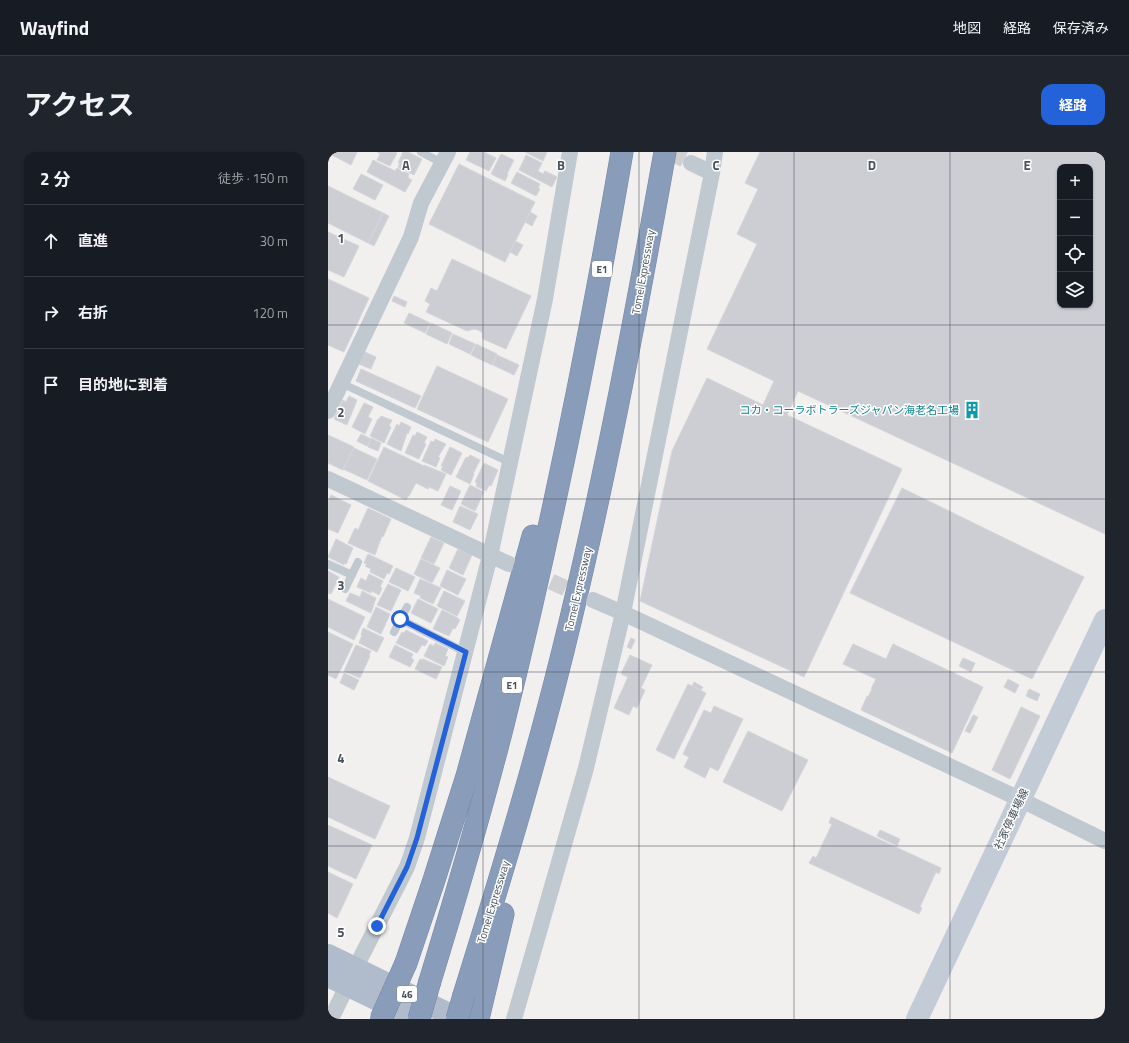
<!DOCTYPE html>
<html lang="ja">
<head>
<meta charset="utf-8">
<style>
	:root { --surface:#171b24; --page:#20242c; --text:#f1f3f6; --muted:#9ea1a6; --line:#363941; --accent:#2362d8 }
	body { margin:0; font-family:"Titillium Web","Noto Sans JP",sans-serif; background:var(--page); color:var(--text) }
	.controls { position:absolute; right:12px; top:12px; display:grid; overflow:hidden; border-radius:8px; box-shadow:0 1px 3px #0004 }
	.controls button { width:36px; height:36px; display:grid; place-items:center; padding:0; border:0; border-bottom:1px solid var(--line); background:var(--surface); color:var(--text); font:20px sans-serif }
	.stop { position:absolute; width:12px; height:12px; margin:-9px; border:3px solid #2362d8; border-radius:50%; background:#fff }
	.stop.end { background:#2362d8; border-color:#fff; box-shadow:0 1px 4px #0008 }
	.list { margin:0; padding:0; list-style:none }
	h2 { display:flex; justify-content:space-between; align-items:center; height:52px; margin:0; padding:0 16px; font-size:17px }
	h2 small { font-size:13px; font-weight:400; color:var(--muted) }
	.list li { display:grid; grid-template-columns:26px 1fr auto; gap:12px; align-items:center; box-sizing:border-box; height:72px; padding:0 16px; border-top:1px solid var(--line) }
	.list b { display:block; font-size:15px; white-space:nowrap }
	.list em { font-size:13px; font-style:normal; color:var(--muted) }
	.icon { flex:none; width:22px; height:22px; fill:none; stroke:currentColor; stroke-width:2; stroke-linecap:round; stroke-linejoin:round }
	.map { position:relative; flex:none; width:777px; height:867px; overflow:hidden; border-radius:12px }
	header { display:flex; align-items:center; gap:24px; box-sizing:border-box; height:56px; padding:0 20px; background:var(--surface); border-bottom:1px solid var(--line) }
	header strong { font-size:19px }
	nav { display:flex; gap:22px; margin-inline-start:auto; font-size:14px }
	.intro { display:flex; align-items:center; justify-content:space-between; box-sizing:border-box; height:96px; padding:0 24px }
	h1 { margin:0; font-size:28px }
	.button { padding:10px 18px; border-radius:12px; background:var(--accent); color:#fff; font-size:14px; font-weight:700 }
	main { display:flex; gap:24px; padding:0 24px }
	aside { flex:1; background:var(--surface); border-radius:12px; box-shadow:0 1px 3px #0004 }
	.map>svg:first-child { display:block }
	.building { fill:#ccced3; stroke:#d3d5da; fill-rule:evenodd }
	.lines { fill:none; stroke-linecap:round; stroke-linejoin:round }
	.street-tunnel { stroke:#d0cfd2; stroke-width:16; stroke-dasharray:16 8; stroke-linecap:butt }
	.highway-casing { stroke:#7588a7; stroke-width:23 }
	.lane { stroke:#c0c8d0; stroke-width:8 }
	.street { stroke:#c0c8d0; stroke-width:16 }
	.secondary { stroke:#c3cbd7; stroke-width:22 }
	.primary { stroke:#b0bccc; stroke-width:22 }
	.highway { stroke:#899dbb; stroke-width:22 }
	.highway-bridge-casing { stroke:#7588a7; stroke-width:23; stroke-linecap:butt }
	.highway-bridge { stroke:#899dbb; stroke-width:22 }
	.route { stroke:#2362d8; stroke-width:5 }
	.grid { fill:none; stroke:#48515c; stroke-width:1; stroke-opacity:0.55 }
	.labels { text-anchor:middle; stroke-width:3; stroke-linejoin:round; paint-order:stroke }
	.shield { fill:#fff; stroke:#7f858d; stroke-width:1 }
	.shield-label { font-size:10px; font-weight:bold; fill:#48515c }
	.street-label { font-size:11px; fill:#48515c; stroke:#fff }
	.culture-label { font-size:11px; fill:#0d838f; stroke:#fff; text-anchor:end }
	.grid-label { font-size:13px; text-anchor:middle; font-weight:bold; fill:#48515c; stroke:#fff; stroke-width:3; stroke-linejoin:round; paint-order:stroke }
</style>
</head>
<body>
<header>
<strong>Wayfind</strong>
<nav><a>地図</a><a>経路</a><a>保存済み</a></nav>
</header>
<div class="intro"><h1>アクセス</h1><a class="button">経路</a></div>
<main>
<aside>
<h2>2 分<small>徒歩 · 150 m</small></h2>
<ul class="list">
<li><svg class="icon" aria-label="ahead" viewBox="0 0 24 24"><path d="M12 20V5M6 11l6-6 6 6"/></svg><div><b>直進</b></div><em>30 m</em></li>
<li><svg class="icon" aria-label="right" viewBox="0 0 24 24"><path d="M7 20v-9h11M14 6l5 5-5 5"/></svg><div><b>右折</b></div><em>120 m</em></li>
<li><svg class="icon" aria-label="arrive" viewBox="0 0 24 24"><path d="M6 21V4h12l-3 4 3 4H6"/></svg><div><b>目的地に到着</b></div></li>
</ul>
</aside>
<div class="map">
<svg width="777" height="867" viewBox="0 0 777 867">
	<rect width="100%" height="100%" fill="#f2efef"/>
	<path class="building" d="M6 0H29L23 13 4 3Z
		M49 0H67L69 1 62 14 49 8 52 2Z
		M75 0H80L94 7 86 23 70 15 72 11H70Z
		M142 0H156L168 6 161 19 138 8Z
		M197 0H219L215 9Z
		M432 0H777V382L470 239 459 263 574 317 476 525 312 449 344 299 379 226 435 253 446 229 379 197 429 92 409 82 430 37 417 31ZM732 15H762V153H732Z
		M173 2 186 8 179 22 180 23 177 29 163 22Z
		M198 3 214 11 210 19 215 22 217 19 229 25 224 35 191 18Z
		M45 8 67 19 69 16 81 22 80 26 84 28 77 40 39 20Z
		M131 12 207 50 177 110 101 72Z
		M189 20 212 32 210 36 212 37 208 44 183 31Z
		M33 22 55 33 47 48 25 37Z
		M0 34 55 61 40 91 0 71Z
		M202 60 209 64 204 74 197 70Z
		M55 61 61 64 46 94 40 91Z
		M0 80 31 94 16 125 0 118Z
		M187 89 195 93 189 104 182 100Z
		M124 107 203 144 178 197 155 187 154 180 150 178 146 177 139 179 98 160 102 152 97 149 103 136 109 139Z
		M0 127 41 146 16 200 0 193Z
		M66 144 79 150 77 155 64 149Z
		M81 161 102 171 97 181 76 171Z
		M103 171 124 181 119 192 98 182Z
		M125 182 147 192 142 202 121 192Z
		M148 192 169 202 164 213 143 203Z
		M37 200 48 205 43 217 31 212Z
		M169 203 191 213 186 223 165 213Z
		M109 214 180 247 160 290 89 257Z
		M33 217 93 244 87 256 28 229Z
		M21 244 29 248 19 273 6 267 15 248 18 250Z
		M36 251 45 255 40 265 44 267 37 282 24 275Z
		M53 264 64 268 61 274 63 275 56 291 42 284 50 267H51Z
		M73 270 83 275 80 282 79 281 73 299 59 292 69 272 71 274Z
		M89 280 99 285 96 291 98 292 91 307 77 301 85 283 87 284Z
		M33 282 43 287 39 294 29 289Z
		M0 283 26 295 15 318 0 311Z
		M43 286 53 291 50 299 40 295Z
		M107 287 118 292 110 305 112 306 108 315 94 309 103 289 106 290Z
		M56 295 96 314V313L118 322 110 339 101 335 100 337 88 331 81 344H80L78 348 40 329Z
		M122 295 134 301 123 323 113 318 115 314H113Z
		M26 296 49 307 39 328 15 317Z
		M142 303 152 308 145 322H146L142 332 128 325 138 305 140 306Z
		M156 311 170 318 163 334 161 333 158 339 148 334 149 331 147 330Z
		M142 333 156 340 147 359 133 352Z
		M122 334 133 339 124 358 113 353Z
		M574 336 756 425 704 527 522 441Z
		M3 343 23 353 10 381 0 377V349Z
		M132 354 150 362 142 378 125 370Z
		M40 356 63 367 55 385 54 384 47 403 20 391 27 376 30 378Z
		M103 385 116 391 106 412 93 406Z
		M8 387 25 396 18 412 16 411V413L0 405Z
		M130 397 144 403 135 423 121 416Z
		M40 402 65 414 61 422 59 421 56 427 42 420 43 417 37 414 39 412 36 411Z
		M93 407 112 416 104 431 86 422Z
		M68 416 87 425 80 439 61 430Z
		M119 418 138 427 130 443 112 434Z
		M0 419 11 425 3 442 0 441Z
		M41 422 55 429 52 435 54 436 51 443 44 439 43 441 29 435 33 426 38 429Z
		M92 427 113 436 105 452 92 446 93 444 86 441Z
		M60 432 73 438 63 459 49 453Z
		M34 439 48 446 43 461 18 449 22 441 32 445Z
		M116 439 137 449 129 464 109 454Z
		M0 447 37 465 26 488 0 475Z
		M90 447 110 457 103 471 83 461Z
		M48 455 62 462 53 482 39 475Z
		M114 458 130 466H129L132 468 127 477 125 476 121 484 105 477Z
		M35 476 56 486 49 500 31 491 34 483H33Z
		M78 478 100 489 97 494 94 493 89 501 68 491 74 480 76 481Z
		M0 480 25 492 8 527 0 523Z
		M303 486 307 488 303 497 299 495Z
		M107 491 120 497 117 504 120 505 116 514 96 504 102 492 106 494Z
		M525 492 558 507 565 492 655 535 624 601 533 558 539 544 540 545 544 537H543L548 527 515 512Z
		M28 493 43 499 41 503 42 504 32 526 16 519Z
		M67 493 85 502 83 506 86 508 82 515 61 505Z
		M302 503 324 513 313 536 317 538 309 556 305 554 301 563 286 556 300 525 293 522Z
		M635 506 647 511 643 520 631 514Z
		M92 507 94 508 95 507 114 515 108 527 87 517Z
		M16 521 31 528 26 538 12 531Z
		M680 527 691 533 687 541 676 535Z
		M366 530 375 535 373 538 364 534Z
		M360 532 378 541 346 607 328 598Z
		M701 537 712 542 709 549 698 544Z
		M386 554 415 567 390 619 382 615 377 626 356 615 361 605 355 602 376 558 383 561Z
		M693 555 712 564 682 627 664 618Z
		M645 563 650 565 642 581 637 579Z
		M420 579 480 608 454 659 395 630Z
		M0 625 62 654 47 687 0 665Z
		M503 665 613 716 611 722 608 720 592 755 594 756 591 762 481 711 485 704 488 706 504 672 501 671Z
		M0 673 44 693 28 727 0 714Z
		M552 678 572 687 569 694 549 684Z
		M0 720 25 732 9 766 0 761Z"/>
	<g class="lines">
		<path class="street-tunnel" d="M342 0 363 11
			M201 420 258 445"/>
		<g class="highway-casing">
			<path id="highway" d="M78 811 106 728 139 624 205 384
				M102 829C128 744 153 659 175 573 222 384 261 192 294 0
				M136 843C175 718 213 593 243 466 280 312 309 156 337 0
				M150 867 175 762"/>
		</g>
		<path class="lane" d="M93 0 114 11
			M13 231 183 311
			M0 412 24 423
			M17 437 30 410
			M72 467 137 500
			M66 480 79 455"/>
		<path class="street" d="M363 11 384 21
			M0 259 83 85 93 51 120 0
			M0 327 181 412
			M265 448 295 461 681 642 777 689
			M3 867 34 803 79 715 89 686 162 404 217 147 242 0
			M186 867 258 616 295 461 384 21 387 0"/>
		<path class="secondary" d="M589 867 777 468"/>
		<path class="primary" d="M0 803 131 867
			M0 824 89 867"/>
		<use href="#highway" class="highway"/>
		<g class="highway-bridge-casing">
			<path id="highway-bridge" d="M53 867 78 811
				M91 867 102 829
				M129 867 136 843"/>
		</g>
		<use href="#highway-bridge" class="highway-bridge"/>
	</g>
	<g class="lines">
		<path class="route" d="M49 774 79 715 89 686 138 500 72 467"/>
	</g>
	<path class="grid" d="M155 0V867M311 0V867M466 0V867M622 0V867M0 173H777M0 347H777M0 520H777M0 694H777"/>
	<defs>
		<g id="building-bare" transform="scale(1.38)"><path d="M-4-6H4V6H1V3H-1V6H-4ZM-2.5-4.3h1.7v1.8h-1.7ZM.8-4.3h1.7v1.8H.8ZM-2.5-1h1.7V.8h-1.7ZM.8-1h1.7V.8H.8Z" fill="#0f9aa8" stroke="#fff" stroke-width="2.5" paint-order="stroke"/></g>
	</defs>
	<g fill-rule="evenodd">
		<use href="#building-bare" x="644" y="258"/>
	</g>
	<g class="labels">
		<g class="shield">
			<rect x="264" y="109" width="20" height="16" rx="3"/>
			<rect x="174" y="525" width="20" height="16" rx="3"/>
			<rect x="69" y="834" width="20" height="16" rx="3"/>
		</g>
		<g class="shield-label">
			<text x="274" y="121">E1</text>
			<text x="184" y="537">E1</text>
			<text x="79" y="846">46</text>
		</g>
		<g class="street-label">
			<text transform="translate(315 120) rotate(-80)" y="4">Tomei Expressway</text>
			<text transform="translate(250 437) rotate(-77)" y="4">Tomei Expressway</text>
			<text transform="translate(683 667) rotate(-65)" y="4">社家停車場線</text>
			<text transform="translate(165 750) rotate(-73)" y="4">Tomei Expressway</text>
		</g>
		<g class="culture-label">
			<text x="631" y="262">コカ・コーラボトラーズジャパン海老名工場</text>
		</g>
	</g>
	<g class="grid-label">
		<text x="78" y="18">A</text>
		<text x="233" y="18">B</text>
		<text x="388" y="18">C</text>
		<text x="544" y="18">D</text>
		<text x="699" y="18">E</text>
		<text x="13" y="91">1</text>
		<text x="13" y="265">2</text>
		<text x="13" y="438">3</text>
		<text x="13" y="611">4</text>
		<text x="13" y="785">5</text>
	</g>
</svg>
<div class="controls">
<button>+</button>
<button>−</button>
<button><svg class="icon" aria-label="locate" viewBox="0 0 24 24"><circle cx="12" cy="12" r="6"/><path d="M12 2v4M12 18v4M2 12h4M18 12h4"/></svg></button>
<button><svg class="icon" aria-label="layers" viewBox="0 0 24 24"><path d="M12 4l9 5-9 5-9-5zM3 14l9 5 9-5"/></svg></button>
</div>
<div class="stop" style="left:72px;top:467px"></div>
<div class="stop end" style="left:49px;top:774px"></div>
</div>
</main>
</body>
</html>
